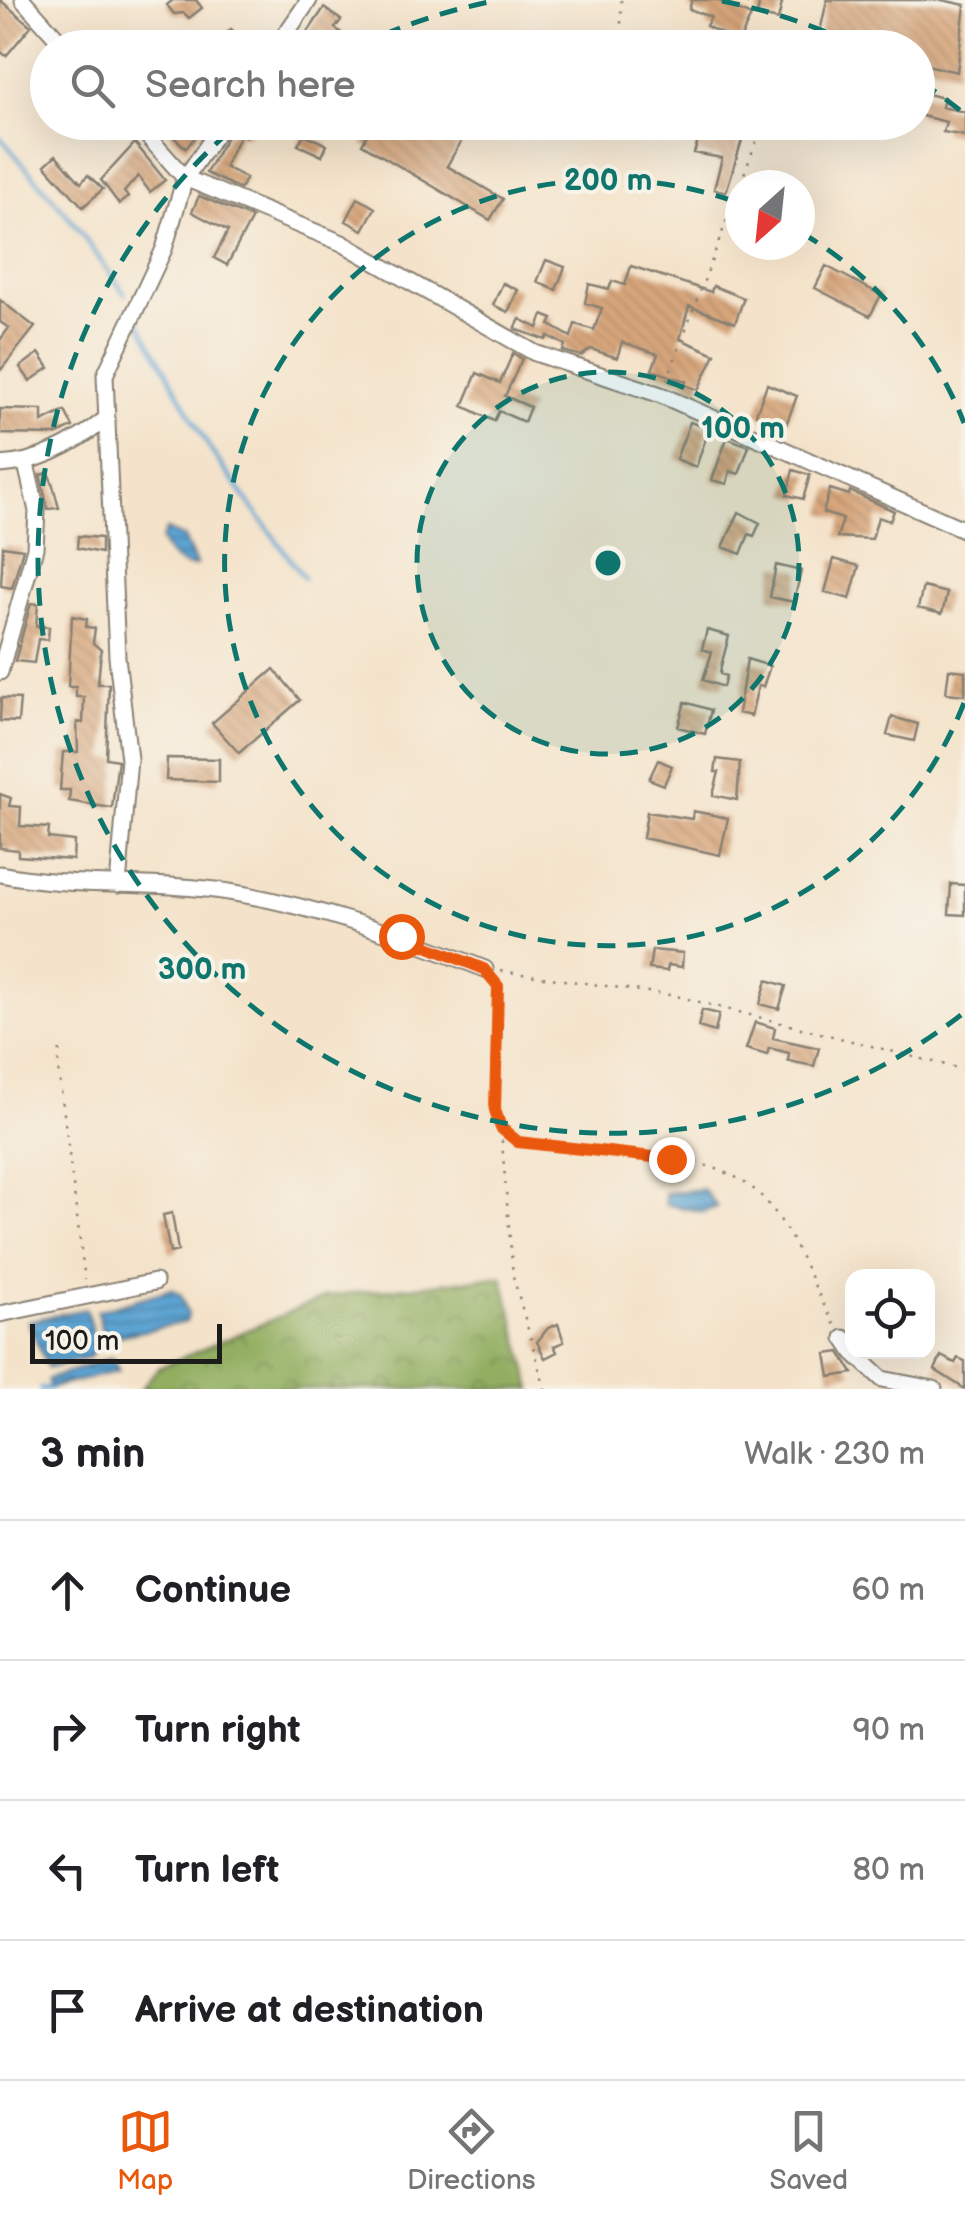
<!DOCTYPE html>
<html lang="en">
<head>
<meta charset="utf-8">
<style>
	:root { --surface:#fff; --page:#f2f2f2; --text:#202124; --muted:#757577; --line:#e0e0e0; --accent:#ea580c }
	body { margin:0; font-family:"Balsamiq Sans",sans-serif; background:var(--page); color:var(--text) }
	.controls { position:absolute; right:30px; bottom:30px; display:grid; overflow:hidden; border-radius:20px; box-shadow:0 10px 40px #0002 }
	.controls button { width:90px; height:90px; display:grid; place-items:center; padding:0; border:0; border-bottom:2px solid var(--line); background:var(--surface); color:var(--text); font:50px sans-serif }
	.compass { position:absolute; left:725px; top:170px; width:90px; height:90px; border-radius:50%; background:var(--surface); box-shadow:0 10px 40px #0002; rotate:207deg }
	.scale { position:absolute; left:30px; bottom:25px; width:192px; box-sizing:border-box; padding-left:10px; border:5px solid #1c1c1c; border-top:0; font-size:28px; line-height:35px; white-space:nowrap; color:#1c1c1c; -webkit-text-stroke:8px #f7f3e8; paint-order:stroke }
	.stop { position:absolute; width:30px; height:30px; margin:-22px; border:8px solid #ea580c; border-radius:50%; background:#fff }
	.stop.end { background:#ea580c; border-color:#fff; box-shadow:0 2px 10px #0008 }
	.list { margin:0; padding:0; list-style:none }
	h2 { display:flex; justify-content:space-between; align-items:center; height:130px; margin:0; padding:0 40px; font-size:42px }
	h2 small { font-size:32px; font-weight:400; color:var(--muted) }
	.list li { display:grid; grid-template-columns:65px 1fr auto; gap:30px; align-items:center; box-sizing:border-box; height:140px; padding:0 40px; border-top:2px solid var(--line) }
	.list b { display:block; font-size:38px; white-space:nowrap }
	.list em { font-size:32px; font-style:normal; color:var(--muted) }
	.icon { flex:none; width:55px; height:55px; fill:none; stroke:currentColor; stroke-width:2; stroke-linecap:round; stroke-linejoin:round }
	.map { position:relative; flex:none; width:965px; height:1389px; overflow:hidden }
	.search { position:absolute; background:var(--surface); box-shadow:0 10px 40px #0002; left:30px; right:30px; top:30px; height:110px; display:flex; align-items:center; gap:25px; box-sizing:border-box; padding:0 35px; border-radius:55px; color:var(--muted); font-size:38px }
	.sheet { height:690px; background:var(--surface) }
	nav { display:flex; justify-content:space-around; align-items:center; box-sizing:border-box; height:140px; border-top:2px solid var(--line); background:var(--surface); font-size:28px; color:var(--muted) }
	nav a { display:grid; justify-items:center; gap:5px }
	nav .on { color:var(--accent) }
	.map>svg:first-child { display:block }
	.forest { fill:url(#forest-crowns); stroke:#57653e; stroke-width:2.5 }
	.water { fill:url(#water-rules); stroke:#3c6078; stroke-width:2.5 }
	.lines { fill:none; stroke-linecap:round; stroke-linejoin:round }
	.stream { stroke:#5da4d3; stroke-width:4 }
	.building { fill:url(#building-back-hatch) }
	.street-casing { stroke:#888073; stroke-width:19 }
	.path { stroke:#888073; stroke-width:2.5; stroke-dasharray:2.5 8; stroke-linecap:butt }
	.street { stroke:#fff; stroke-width:15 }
	.route { stroke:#ea580c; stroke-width:12 }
	.ring { fill:none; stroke:#0f766e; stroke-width:5; stroke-dasharray:18 12 }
	.centre { fill:#0f766e; stroke:#f7f3e8; stroke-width:5 }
	.ring-label { font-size:30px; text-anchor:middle; font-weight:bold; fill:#0f766e; stroke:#f7f3e8; stroke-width:8; stroke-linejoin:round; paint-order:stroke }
</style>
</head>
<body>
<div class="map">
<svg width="965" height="1389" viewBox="0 0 965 1389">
	<defs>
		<pattern id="forest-crowns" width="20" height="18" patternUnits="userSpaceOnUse" patternTransform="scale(2.5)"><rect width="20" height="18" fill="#92ae60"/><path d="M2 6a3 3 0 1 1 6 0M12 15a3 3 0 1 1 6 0" fill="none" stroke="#768d4e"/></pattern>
		<pattern id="water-rules" width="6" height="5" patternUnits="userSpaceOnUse" patternTransform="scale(2.5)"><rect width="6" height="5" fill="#5da4d3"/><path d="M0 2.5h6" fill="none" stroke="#4c85aa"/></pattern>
		<pattern id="building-back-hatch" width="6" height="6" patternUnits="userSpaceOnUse" patternTransform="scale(2.5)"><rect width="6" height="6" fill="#d7a67b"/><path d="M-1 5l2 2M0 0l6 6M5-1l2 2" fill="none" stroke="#b88e6a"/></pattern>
	</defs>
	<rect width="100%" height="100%" fill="#f7f3e8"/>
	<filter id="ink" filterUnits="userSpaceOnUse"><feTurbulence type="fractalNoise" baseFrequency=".01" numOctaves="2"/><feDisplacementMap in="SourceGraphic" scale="20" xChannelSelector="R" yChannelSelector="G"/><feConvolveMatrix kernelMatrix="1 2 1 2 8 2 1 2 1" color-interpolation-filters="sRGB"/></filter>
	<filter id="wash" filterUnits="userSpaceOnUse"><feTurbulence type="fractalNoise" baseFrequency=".0048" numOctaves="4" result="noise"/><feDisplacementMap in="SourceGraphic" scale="40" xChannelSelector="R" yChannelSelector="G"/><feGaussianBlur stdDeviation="2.25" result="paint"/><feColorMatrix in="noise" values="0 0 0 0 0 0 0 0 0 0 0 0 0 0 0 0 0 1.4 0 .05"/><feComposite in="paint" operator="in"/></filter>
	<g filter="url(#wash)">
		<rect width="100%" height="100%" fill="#f4e3ca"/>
		<path class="forest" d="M502 1276 532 1389H141L158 1368 328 1296Z"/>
		<path class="water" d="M166 530 184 538 196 565C181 570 166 554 161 540Z
			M703 1189 717 1207 703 1212 665 1204V1193Z
			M172 1289 181 1295 188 1315 186 1322 104 1339 97 1311Z
			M86 1309 96 1346 89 1358 48 1368 28 1321Z
			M111 1358 119 1371 49 1388 48 1379Z"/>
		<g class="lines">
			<path class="stream" d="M0 137 69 217 125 294
				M138 320 211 451 304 578
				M40 1389 49 1388"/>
		</g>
		<g id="blocks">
			<path class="building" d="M0 0 31 26 6 56 0 51Z
				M173 0H196L202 8 189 18 184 13 174 14 167 5Z
				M692 0H717L751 16 739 42 706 26 711 17 689 9Z
				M760 0 782 3 778 20 757 15Z
				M827 0H942L965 5 957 72 918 63V48H846L818 41Z
				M324 8 341 20 335 28 345 36 336 48 317 40 313 48H297Z
				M231 29 250 48H213Z
				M918 92 944 98 942 107 965 112V136L943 132 946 122 918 115Z
				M180 122H194L202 129 186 148 170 134Z
				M235 122H247L253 129 246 137 241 133 226 163 225 167 246 178 240 189 206 173Z
				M374 122H431L462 140 447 166 503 199 490 220 362 144Z
				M704 122H754L748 139 743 137 726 192 714 189 722 158 694 153Z
				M304 134 327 145 322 156 298 145Z
				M135 143 165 180 150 192 138 176 124 192 128 197 119 204 101 180Z
				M56 155 81 183 88 175 103 189 83 207 45 165Z
				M199 196 252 218 227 265 214 258 228 231 192 212Z
				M358 198 375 208 363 230 346 221Z
				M546 260 565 267 556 290 537 282Z
				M631 266 711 292 713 286 744 298 735 323 689 306 680 339 715 354 698 390 685 385 686 381 652 370 658 354 622 342 617 358 591 349 581 356 563 351 565 345 548 336 546 340 515 329 520 319 538 328 543 315 553 319 550 325 571 337 575 324 594 330 602 308 585 303 589 284 609 289 612 281 625 285Z
				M826 266 881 295 870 316 815 288Z
				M503 283 518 290 508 312 493 305Z
				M0 300 35 327 0 371V340L9 328 0 322Z
				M39 353 49 368 30 381 20 367Z
				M513 353 522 359 505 396 530 407 524 422 499 411 494 421 463 406 477 373 500 383Z
				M767 384 797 396 786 425 756 414Z
				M0 409 42 410V422L65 411 73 427 55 435 0 434Z
				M690 422 709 429 696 467 676 459Z
				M727 438 749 446 739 474 730 471 727 484 712 480Z
				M793 470 810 475 803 499 787 495Z
				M48 473 52 482 59 508 48 509 40 475Z
				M830 489 849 495 850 491 894 511 890 521 878 517 872 539 837 537 843 519 823 513Z
				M739 512 760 523 754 536 749 534 741 554 723 547Z
				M78 536 101 538V553L77 548Z
				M3 546 23 549 12 588 1 586Z
				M834 559 859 566 850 599 825 592Z
				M776 565 801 571 794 602 770 597Z
				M923 587 947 593 942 614 918 608Z
				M31 603 38 604 36 626 49 627 48 640 38 639 34 663 15 661Z
				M72 616 87 619 86 627 95 628 93 643 101 650 98 684H109L106 758 118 760 112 808 69 801 70 790H60L63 752H78L77 722 83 723 84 697H76V687H68Z
				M707 630 729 636 721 666 720 674 726 676 723 687 703 680 712 652 702 649Z
				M747 659 770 666 763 687 758 686 751 716 738 713Z
				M274 669 300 700 239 753 212 723Z
				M949 669 965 671V695L946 693Z
				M1 698 20 699 18 722 0 721Z
				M685 702 711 710 705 734 678 727Z
				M892 717 918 724 914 741 887 735Z
				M167 758 219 759V782L166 780Z
				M717 759 740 762 737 800 713 795 719 772H715Z
				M658 760 672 766 664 785 649 779Z
				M0 794 11 798 9 806 21 807 20 826 49 828 48 838 74 841 73 860 18 856V850L0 848Z
				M693 811 728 818 720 855 643 838 647 812 692 819Z
				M951 884 965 885V915L949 914Z
				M652 950 683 953 682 967 668 965 667 971 649 969Z
				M767 980 786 986 779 1009 760 1004Z
				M702 1010 719 1014 715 1032 698 1027Z
				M755 1022 775 1028 773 1038 819 1048 814 1066 788 1061 789 1053 769 1048 767 1055 746 1049Z
				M172 1213 178 1251 170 1253 163 1215Z
				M558 1324 564 1342 554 1346 557 1352 545 1358 537 1342 548 1328Z
				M840 1352 853 1373 830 1377 826 1354Z
				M941 1356 955 1363 958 1358 965 1361V1389L935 1370Z"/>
		</g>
	</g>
	<g filter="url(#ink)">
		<use href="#blocks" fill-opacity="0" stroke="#888073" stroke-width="2.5"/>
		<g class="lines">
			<g class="street-casing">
				<path id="street" d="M23 0 66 48
					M276 48 309 0
					M135 122 185 178 342 243 535 353 661 395 965 530
					M0 465C40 463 76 443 107 418
					M0 672 35 548 37 511 26 464
					M0 874C76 889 153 880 229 892 316 906 403 937 485 969
					M118 885 129 759 117 657 105 375 164 249 185 178 224 122
					M0 1314 155 1282
					M844 1338 852 1350
					M853 1352 882 1379 934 1389"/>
			</g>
			<path class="path" d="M621 0V48
				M747 5 748 0
				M667 380 759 134
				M501 971 676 996 965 1070
				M495 982C518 1033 470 1101 518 1142 584 1150 706 1146 757 1192 793 1225 810 1284 835 1325
				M60 1050 58 1067 85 1280
				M501 1130 513 1276 545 1389"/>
			<use href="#street" class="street"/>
		</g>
	</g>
	<g class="lines" filter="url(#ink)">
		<path class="route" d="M401 936 484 969 498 986 495 1110 501 1128 518 1142 671 1159"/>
	</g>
	<circle cx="608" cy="563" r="191" fill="#0f766e" fill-opacity=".12"/>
	<g class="ring">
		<circle cx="608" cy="563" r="191"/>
		<path d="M964 703A383 383 0 1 1 739 203M802 233A383 383 0 0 1 964 423"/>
		<path d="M961 1015A574 574 0 0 1 239 123M356 47A574 574 0 0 1 494 1M722 1A574 574 0 0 1 860 47M921 82A574 574 0 0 1 961 111"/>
	</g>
	<circle cx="608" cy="563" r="15" class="centre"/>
	<g class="ring-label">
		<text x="608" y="190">200 m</text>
		<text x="743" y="438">100 m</text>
		<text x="202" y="979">300 m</text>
	</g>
</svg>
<div class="controls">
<button><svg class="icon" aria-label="locate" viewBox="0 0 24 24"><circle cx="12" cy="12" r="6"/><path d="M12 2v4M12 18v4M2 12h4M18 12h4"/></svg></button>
</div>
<svg class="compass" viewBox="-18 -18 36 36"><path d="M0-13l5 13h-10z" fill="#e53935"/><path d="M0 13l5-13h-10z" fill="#757577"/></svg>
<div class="scale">100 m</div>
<div class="stop" style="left:401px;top:936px"></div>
<div class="stop end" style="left:671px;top:1159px"></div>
<div class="search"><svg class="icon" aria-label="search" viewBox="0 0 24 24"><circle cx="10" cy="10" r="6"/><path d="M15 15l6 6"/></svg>Search here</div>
</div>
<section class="sheet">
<h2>3 min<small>Walk · 230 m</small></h2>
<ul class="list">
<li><svg class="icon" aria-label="ahead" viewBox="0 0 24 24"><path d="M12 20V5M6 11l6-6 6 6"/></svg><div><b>Continue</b></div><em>60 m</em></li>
<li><svg class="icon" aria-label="right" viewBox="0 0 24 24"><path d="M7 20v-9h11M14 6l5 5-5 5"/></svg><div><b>Turn right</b></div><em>90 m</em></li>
<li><svg class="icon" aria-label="left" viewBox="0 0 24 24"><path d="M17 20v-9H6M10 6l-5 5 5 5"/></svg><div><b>Turn left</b></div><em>80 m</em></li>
<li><svg class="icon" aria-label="arrive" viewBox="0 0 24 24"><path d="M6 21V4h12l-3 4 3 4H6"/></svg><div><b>Arrive at destination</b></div></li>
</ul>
</section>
<nav>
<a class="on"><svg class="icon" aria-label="map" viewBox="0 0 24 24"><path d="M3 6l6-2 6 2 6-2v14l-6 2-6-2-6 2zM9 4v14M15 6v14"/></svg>Map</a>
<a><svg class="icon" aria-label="directions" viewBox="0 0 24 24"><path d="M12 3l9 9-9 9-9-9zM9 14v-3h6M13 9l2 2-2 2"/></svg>Directions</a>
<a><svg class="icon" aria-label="saved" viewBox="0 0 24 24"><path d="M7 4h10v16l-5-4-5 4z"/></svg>Saved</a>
</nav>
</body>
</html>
